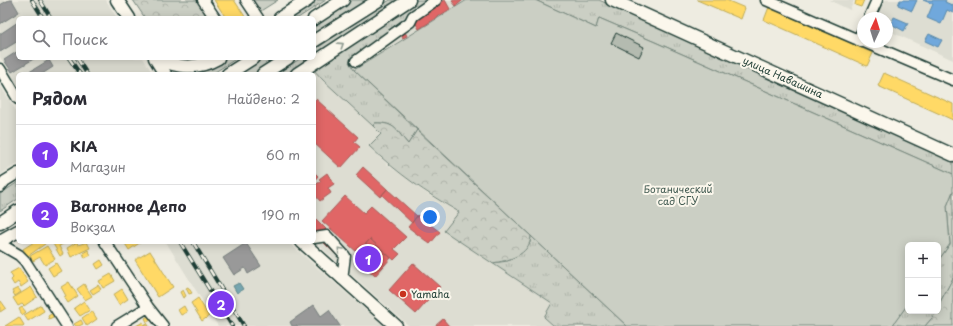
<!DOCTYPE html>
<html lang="ru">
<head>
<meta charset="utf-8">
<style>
	:root { --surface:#fff; --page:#f7f7f7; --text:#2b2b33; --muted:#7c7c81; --line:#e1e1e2; --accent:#7c3aed }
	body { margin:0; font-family:"Playpen Sans",sans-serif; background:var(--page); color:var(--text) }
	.controls { position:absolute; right:12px; bottom:12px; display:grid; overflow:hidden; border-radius:6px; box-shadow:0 2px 10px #0003 }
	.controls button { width:36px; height:36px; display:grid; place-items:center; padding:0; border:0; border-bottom:1px solid var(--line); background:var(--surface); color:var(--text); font:20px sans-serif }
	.compass { position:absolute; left:857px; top:12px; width:36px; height:36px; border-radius:50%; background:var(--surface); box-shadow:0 2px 10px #0003; rotate:4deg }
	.you { position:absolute; left:430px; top:217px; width:14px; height:14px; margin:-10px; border:3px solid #fff; border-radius:50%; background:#1a73e8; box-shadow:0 0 0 6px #1a73e833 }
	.badge { display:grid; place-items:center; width:26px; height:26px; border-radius:50%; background:var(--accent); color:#fff; font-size:13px; font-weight:700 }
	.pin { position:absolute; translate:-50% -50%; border:2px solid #fff; box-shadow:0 1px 4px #0006 }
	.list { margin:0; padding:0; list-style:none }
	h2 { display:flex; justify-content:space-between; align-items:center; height:52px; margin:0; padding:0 16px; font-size:17px }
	h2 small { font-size:13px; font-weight:400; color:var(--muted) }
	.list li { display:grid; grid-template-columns:26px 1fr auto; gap:12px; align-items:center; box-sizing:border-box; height:60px; padding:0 16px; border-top:1px solid var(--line) }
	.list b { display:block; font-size:15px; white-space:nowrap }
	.list p { margin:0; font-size:13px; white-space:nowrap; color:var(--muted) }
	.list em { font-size:13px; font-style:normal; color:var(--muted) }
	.icon { flex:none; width:22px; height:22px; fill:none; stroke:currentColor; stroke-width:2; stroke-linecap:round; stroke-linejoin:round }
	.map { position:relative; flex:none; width:953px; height:326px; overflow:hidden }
	.search { position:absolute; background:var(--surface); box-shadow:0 2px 10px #0003; left:16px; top:16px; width:300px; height:44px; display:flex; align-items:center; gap:10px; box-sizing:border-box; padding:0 14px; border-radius:6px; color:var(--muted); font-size:15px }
	.panel { position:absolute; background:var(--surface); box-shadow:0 2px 10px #0003; left:16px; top:72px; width:300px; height:172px; border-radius:6px }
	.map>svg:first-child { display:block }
	.built { fill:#ddddd2 }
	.grass { fill:url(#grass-tufts); stroke:#75867c }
	.forest { fill:url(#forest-crowns); stroke:#75867c }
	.green { fill:#cbcfc4; stroke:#75867c }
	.homes { fill:#ffd966; stroke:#bcaa57 }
	.shops { fill:#e06666; stroke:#a65a57 }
	.schools { fill:#6fa8dc; stroke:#5788aa }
	.public { fill:#76a5af; stroke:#5c868a }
	.industry { fill:#999; stroke:#747d7b }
	.building { fill:#b4bbb0; stroke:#1f3d34 }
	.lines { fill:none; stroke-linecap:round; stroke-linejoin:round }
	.minor-casing { stroke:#1f3d34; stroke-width:13 }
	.major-casing { stroke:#1f3d34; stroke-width:15 }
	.minor { stroke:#fbf7ec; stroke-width:10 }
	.major { stroke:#fbf7ec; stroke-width:12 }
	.rail-casing { stroke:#1f3d34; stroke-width:4 }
	.rail { stroke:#fbf7ec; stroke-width:2.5; stroke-dasharray:8; stroke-linecap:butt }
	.oneway { stroke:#8d9a90 }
	.poi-dot { fill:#c8321e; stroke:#fbf7ec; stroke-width:1.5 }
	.labels { text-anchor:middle; stroke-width:4; stroke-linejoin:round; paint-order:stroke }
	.street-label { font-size:10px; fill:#1f3d34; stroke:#fbf7ec }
	.park-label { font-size:10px; fill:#415a51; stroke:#fbf7ec }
	.poi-label { font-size:10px; fill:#1f3d34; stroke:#fbf7ec; text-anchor:start }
</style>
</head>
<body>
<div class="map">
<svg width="953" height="326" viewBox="0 0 953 326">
	<defs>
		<pattern id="grass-tufts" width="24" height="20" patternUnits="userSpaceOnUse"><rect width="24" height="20" fill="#cbcfc4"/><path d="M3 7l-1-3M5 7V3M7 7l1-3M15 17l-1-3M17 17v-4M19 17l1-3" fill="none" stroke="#aeb3a9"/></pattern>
		<pattern id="forest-crowns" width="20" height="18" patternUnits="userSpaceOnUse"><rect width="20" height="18" fill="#cbcfc4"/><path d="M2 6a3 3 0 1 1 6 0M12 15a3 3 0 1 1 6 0" fill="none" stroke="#aeb3a9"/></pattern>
	</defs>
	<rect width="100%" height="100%" fill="#eeece1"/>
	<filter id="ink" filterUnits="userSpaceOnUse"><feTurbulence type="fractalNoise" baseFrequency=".025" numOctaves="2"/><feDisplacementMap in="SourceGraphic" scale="8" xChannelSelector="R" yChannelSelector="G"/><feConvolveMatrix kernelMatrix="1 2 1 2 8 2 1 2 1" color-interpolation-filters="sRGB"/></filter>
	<g filter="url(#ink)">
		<path class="built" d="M0 0H106L117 18H18V58H143L153 74H18V86L0 57Z
			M428 0H467L354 70 349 62 406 23 405 18Z
			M829 0H854L850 10Z
			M882 0H953V60L887 30V18H873Z
			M312 68 323 80 381 133 369 146 387 164 429 195 460 213 444 231 552 303 544 317 554 326H409L314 241V74H303Z
			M0 85 18 114V163L0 175Z
			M166 242H288L384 326H218Z"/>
		<path class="grass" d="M314 0H326L298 18H286Z
			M351 0H368L314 35V24Z
			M390 0H400L314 56V50Z
			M416 0H428L405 18 406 22 349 62 354 70 417 130 408 144C397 132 396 122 375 123L373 126 323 80 312 68Z
			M535 0H599L953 161V174L655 42 599 18 596 28Z
			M224 58H237L212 74H200Z
			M262 58H278L254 74H237Z
			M301 58H311L287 74H277Z
			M18 182V199L0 211V194Z
			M953 191V278L938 306V261L950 244 947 206Z
			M531 236 627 326H554L544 317 552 303 492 263 508 261 530 243Z
			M908 304V311H936L933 317 925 326H906L893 324Z"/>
		<path class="forest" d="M133 0H200L212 18H145Z
			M375 123C396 122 397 132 408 144L417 130 531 236C530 255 508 261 492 263L444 231 459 212C426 193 397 173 369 146L381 134 373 126Z
			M953 278V326H925L933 317 936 311H938V306Z"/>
		<path class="green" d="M252 0H278L259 12Z
			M467 0H535L596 28 599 18 655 42 953 174V191L947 206 950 244 938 261V245H908V304L892 326H627L354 70Z"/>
		<path class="homes" d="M214 0H234L246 18H226Z
			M697 0H726L745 8 741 19Z
			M856 0H864L861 7 855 5Z
			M769 7 873 53 867 66 764 20Z
			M884 73 953 104V120L878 86Z
			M34 242H44L45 244 28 256 23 249Z
			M52 242H67L59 246 63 254 60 256Z
			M77 242 78 245 87 242 90 248 71 257 67 248Z
			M124 242H141L129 250Z
			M47 246 55 259 45 265 40 257 33 261 30 256Z
			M88 250 91 255 85 258 83 253Z
			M150 251 173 287 158 297 135 260Z
			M101 260 104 265 98 269 95 264Z
			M56 263 61 271 53 276 48 268Z
			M19 268 28 282 21 287 18 282 14 285 11 280 13 278 10 273Z
			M111 274 115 281 103 288 99 281Z
			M69 282 78 296 68 303 64 297 66 296 61 287Z
			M84 284 92 296 85 300 77 289Z
			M98 285 101 289 93 294 90 290Z
			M31 287 37 297 24 306 22 304 18 306 13 298Z
			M188 287 192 293 189 294 186 288Z
			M18 288 21 292 15 296 12 291Z
			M122 289 128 299 119 305 113 295Z
			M183 290 186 296 183 298 180 292Z
			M198 298 209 316 202 321 191 303Z
			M1 301 6 308 0 312V302Z
			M84 301 90 310 80 316 74 308Z
			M41 305 44 311 28 321 24 315Z
			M184 306 187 312 181 315 178 310Z
			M22 307 26 312 22 315 19 309Z
			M92 311 97 319 87 326 82 318Z
			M54 312 55 316 49 319 48 316Z
			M150 315 153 319 147 322 145 318Z
			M19 317 24 325 23 326H5Z
			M81 320 83 324 79 326H76L74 324Z
			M143 322 144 325 147 323 149 326H136Z"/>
		<path class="shops" d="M445 0 450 9 419 29 414 20Z
			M454 0H463L456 6 452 1Z
			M405 32 407 36 403 38 401 35Z
			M316 99 358 137 354 142 360 147 341 168 314 143V101Z
			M363 167 387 189 380 197 356 175Z
			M314 172 318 176 314 181Z
			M327 173 334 184 328 188 331 193 320 201 314 194V186L321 181 319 179Z
			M387 189 417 216 412 223 382 195Z
			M345 196 364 213 371 206 406 237 394 249 400 254 394 260 370 239 358 253 322 221Z
			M418 215 440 232 430 244 408 227Z
			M315 218 326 229 322 233 314 234V219Z
			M330 236 346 252 340 259 324 243Z
			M370 239 391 258 375 276 354 257Z
			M413 263 440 287 416 314 389 290Z
			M443 319 449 326H435Z"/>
		<path class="schools" d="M900 0H917L912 11 898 5Z
			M923 0H946L945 2 952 5 953 3V13L947 10 941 24 927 18 933 4Z
			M894 17 908 23 904 31 891 24Z
			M929 34 942 40 938 47 925 41Z"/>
		<path class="public" d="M239 283 243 289 237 293 233 286Z"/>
		<path class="industry" d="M9 0H12L19 12 0 24V5Z
			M18 22V41L0 52V34Z
			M18 51V58H35L12 72 4 60Z
			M49 60 53 67 42 74H26Z
			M246 243 261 266 248 274 245 268 234 275 223 258Z
			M314 305 321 316 329 310 340 326H292L290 322Z"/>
		<path class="building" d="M616 33 644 47 639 57 611 43Z"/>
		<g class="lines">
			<g class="minor-casing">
				<path id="minor" d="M203 0 215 18
					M246 0 258 18
					M766 0 863 42
					M869 18 877 0
					M858 40 863 30
					M864 42 953 80
					M356 61 410 22 413 16 436 0
					M0 69 18 99
					M0 187 5 181 18 173
					M314 238 327 236 345 256 342 279
					M105 242 148 307 163 326
					M0 244 19 255 25 261 67 326
					M117 326 148 307"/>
			</g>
			<g class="major-casing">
				<path id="major" d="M117 0 129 18
					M612 0 953 155
					M280 18 308 0
					M314 19 343 0
					M314 41 379 0
					M155 58 165 74
					M158 58C178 69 199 69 218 58
					M228 74 253 58
					M263 74 288 58
					M297 74 409 0
					M0 223 18 211
					M0 241 18 231
					M302 242 396 326"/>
			</g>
			<use href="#minor" class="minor"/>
			<use href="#major" class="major"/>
			<g class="rail-casing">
				<path id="rail" d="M32 0 43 18
					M40 0 51 18
					M69 58 80 74
					M77 58 87 74
					M180 242 232 326
					M193 242 244 326"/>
			</g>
			<use href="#rail" class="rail"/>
		</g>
		<defs><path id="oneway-chevron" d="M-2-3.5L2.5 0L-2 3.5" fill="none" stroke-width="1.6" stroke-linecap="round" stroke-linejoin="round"/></defs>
		<g class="oneway">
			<use href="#oneway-chevron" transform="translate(341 45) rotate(-33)"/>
			<use href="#oneway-chevron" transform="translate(340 250) rotate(-133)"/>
		</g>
	</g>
	<circle class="poi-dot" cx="403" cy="294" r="4"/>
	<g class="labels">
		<g class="street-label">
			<text transform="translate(783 77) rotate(24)" y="4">улица Навашина</text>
		</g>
		<g class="park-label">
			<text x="678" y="193">Ботанический<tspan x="678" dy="12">сад СГУ</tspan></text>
		</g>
		<g class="poi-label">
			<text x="411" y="298">Yamaha</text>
		</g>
	</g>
</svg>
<div class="controls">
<button>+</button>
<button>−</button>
</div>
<svg class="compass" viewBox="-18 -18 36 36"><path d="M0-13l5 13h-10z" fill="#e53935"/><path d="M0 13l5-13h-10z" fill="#7c7c81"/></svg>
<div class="you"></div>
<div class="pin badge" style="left:368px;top:259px">1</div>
<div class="pin badge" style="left:221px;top:304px">2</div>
<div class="search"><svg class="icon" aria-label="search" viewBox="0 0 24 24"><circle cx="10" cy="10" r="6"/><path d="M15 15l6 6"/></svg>Поиск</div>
<section class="panel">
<h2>Рядом<small>Найдено: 2</small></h2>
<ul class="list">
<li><span class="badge">1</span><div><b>KIA</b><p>Магазин</p></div><em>60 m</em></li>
<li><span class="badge">2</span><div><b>Вагонное Депо</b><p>Вокзал</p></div><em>190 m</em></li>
</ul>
</section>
</div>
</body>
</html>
